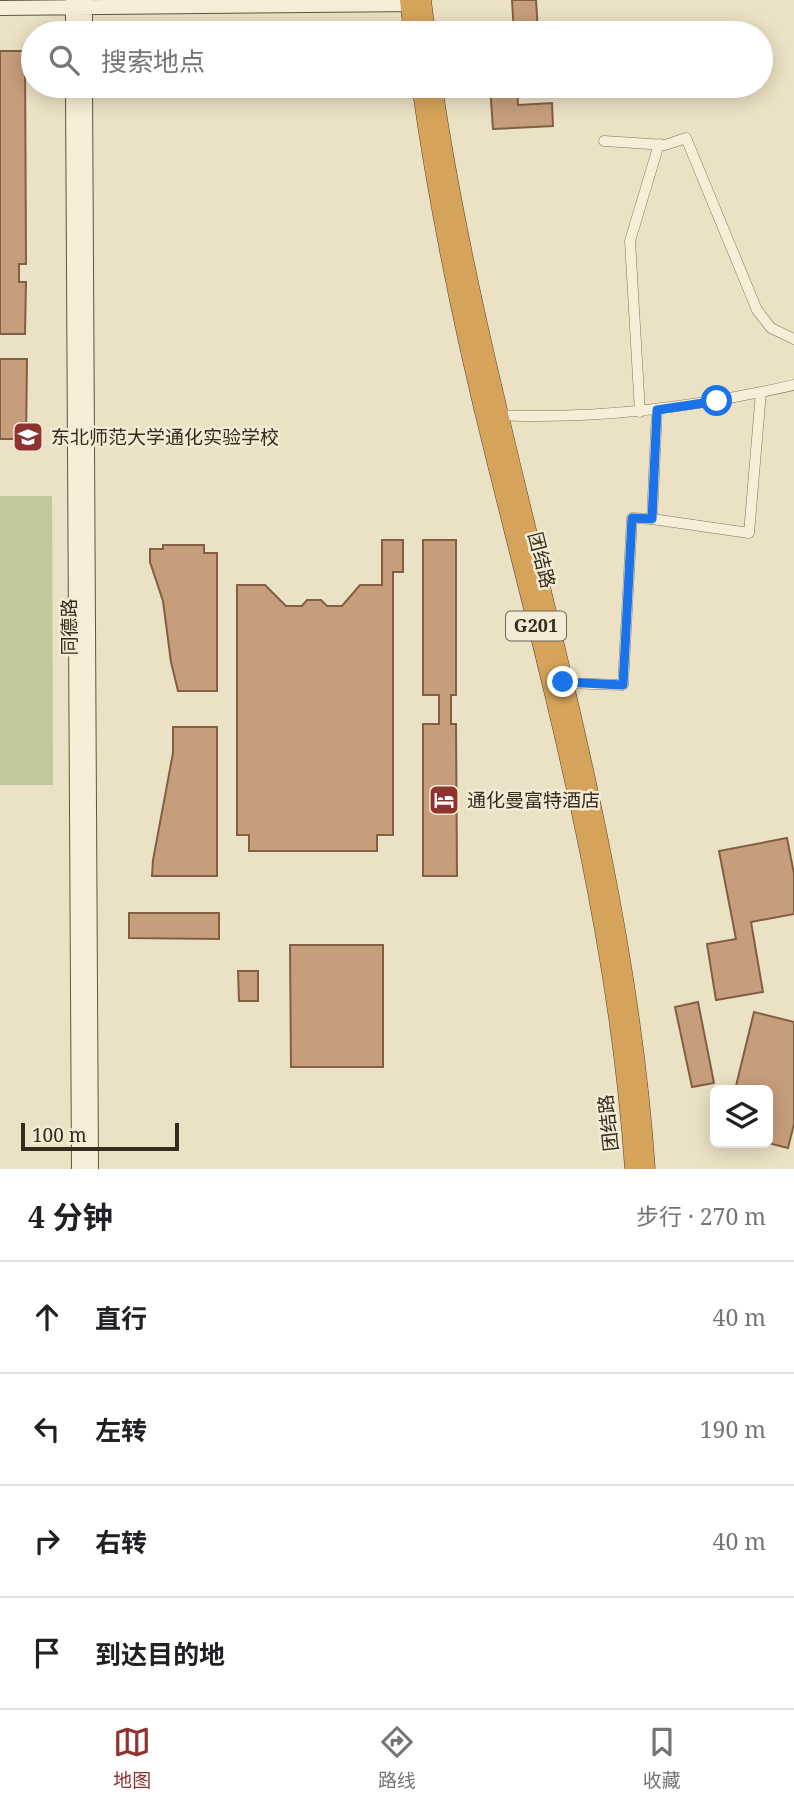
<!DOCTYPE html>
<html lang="zh">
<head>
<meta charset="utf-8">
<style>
	:root { --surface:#fff; --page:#f6f6f6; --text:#202124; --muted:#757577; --line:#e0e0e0; --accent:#8f3330 }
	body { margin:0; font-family:"Noto Serif","Noto Sans SC",serif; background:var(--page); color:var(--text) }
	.controls { position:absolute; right:21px; bottom:21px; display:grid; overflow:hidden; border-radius:10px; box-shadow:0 4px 18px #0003 }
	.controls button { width:63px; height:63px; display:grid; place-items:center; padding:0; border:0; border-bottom:2px solid var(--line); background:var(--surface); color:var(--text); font:35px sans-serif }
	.scale { position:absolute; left:21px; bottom:18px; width:158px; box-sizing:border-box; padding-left:7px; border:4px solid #352b1f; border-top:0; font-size:19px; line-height:24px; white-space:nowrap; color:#352b1f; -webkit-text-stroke:5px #f3ebd3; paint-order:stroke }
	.stop { position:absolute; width:21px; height:21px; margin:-16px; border:5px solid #1a73e8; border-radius:50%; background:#fff }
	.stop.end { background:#1a73e8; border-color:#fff; box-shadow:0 2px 7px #0008 }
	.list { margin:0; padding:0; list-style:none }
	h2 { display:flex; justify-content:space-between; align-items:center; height:91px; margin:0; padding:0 28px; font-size:30px }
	h2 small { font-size:23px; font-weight:400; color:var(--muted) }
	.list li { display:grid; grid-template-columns:46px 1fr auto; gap:21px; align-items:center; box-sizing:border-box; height:112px; padding:0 28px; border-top:2px solid var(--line) }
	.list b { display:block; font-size:26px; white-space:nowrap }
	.list em { font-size:23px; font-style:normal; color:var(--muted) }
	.icon { flex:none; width:38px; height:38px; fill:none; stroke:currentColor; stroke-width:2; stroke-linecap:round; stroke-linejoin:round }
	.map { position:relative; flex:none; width:794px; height:1169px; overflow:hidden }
	.search { position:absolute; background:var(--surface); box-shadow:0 4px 18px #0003; left:21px; right:21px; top:21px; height:77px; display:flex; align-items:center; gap:18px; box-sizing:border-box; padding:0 24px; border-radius:38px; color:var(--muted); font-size:26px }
	.sheet { height:539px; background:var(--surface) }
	nav { display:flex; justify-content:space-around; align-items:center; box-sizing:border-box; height:98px; border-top:2px solid var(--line); background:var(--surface); font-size:19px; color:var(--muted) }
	nav a { display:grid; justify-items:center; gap:4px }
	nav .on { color:var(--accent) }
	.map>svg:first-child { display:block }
	.green { fill:#c1c899 }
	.building { fill:#c79e7c; stroke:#825f43; stroke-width:2 }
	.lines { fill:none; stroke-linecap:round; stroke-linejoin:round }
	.street-casing { stroke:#84735c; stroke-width:11 }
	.secondary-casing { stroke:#66543f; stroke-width:16 }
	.highway-casing { stroke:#524130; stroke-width:19 }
	.street { stroke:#f6eed7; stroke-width:10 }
	.secondary { stroke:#f6eed7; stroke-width:14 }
	.highway { stroke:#d5a45a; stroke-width:18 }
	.route { stroke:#1a73e8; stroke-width:9 }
	.labels { text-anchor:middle; stroke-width:5; stroke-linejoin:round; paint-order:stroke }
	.shield { fill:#f3ebd3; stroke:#6e6555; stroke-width:2 }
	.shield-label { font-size:18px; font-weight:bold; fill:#352b1f }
	.poi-label { font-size:19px; fill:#352b1f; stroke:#f3ebd3; text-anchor:start }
	.street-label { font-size:19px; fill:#352b1f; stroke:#f3ebd3 }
</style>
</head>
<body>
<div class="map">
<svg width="794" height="1169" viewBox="0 0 794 1169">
	<rect width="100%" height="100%" fill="#ebe1c4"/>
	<path class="green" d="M0 496H52L53 785H0Z"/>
	<path class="building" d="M512 0H536L538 33H514Z
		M0 51H25L26 264H19V282H26L25 334H0Z
		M490 86H517L518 105 552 103 553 126 493 129Z
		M0 359H27L26 439H0Z
		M382 540H403V572H393V835H377V851H249V835H237V585H265L286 606H302L307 600H321L327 606H342L360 585H382Z
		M423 540H456V695H451V724H456L457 876H423V724H439V695H423Z
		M163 545H204V553H217V691H178L171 662 163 601 150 562V549H163Z
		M173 727H217V876H152L153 860 173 753Z
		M787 838 794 874V914L751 922 763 992 716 1000 707 944 736 939 719 851Z
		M129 913H219V939L129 938Z
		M290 945H383V1067H291Z
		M238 971H258V1001H239Z
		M698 1002 714 1083 692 1087 675 1007Z
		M754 1012 794 1022V1124L788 1148 768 1143V1090H735Z"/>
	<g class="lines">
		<g class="street-casing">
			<path id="street" d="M604 141 665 145 686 138 757 310 771 328 794 339
				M640 412 630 241 659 144
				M498 415C598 420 696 407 794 385
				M652 519 657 410
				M563 683 623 685 632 518 652 519 749 533 761 392"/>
		</g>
		<g class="secondary-casing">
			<path id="secondary" d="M73 0V33
				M85 0V33
				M0 8 419 4
				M73 86 79 1169
				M85 86 91 1169"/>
		</g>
		<g class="highway-casing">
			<path id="highway" d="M409 0 413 33
				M422 0 426 33
				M421 86C439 212 465 338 496 461 554 694 618 928 634 1169
				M433 86C487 450 621 800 646 1169"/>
		</g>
		<use href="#street" class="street"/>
		<use href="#secondary" class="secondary"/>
		<use href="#highway" class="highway"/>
	</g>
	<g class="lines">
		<path class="route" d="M563 682 623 685 632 518 652 519 657 410 717 401"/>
	</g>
	<defs>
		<g id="school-square" transform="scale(1.575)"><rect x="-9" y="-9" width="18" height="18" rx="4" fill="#8f3330" stroke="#f3ebd3"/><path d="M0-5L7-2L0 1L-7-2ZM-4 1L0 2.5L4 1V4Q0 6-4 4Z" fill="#fff"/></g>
		<g id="hotel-square" transform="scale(1.575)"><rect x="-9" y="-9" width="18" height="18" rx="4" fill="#8f3330" stroke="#f3ebd3"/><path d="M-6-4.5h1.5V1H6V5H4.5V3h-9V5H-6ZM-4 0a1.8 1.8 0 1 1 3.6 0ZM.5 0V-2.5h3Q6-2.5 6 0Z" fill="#fff"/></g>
	</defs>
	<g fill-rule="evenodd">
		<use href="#school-square" x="28" y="437"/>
		<use href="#hotel-square" x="444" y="800"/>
	</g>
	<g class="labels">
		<rect class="shield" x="506" y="611.5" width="60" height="29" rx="5"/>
		<g class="shield-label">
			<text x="536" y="632">G201</text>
		</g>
		<g class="poi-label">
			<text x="51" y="444">东北师范大学通化实验学校</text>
			<text x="467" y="807">通化曼富特酒店</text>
		</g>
		<g class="street-label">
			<text transform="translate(542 560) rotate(76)" y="7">团结路</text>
			<text transform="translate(69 627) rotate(-90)" y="7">同德路</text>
			<text transform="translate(608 1123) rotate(-96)" y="7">团结路</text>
		</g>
	</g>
</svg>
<div class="controls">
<button><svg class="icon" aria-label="layers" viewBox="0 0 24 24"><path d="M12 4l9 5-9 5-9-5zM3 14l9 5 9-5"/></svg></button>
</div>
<div class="scale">100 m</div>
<div class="stop" style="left:717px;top:401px"></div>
<div class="stop end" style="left:563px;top:682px"></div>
<div class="search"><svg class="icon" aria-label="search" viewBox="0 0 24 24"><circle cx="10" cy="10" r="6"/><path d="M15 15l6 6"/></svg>搜索地点</div>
</div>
<section class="sheet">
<h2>4 分钟<small>步行 · 270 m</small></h2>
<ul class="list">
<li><svg class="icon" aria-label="ahead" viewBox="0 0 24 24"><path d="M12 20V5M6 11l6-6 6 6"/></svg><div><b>直行</b></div><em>40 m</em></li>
<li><svg class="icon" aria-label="left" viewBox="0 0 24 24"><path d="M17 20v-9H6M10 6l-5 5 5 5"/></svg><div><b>左转</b></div><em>190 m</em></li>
<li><svg class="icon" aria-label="right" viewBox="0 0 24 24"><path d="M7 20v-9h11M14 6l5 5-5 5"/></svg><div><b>右转</b></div><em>40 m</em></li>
<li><svg class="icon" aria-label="arrive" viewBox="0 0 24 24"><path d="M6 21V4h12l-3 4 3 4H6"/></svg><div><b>到达目的地</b></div></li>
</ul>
</section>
<nav>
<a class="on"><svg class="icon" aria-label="map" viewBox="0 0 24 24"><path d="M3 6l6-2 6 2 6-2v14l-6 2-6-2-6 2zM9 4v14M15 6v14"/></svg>地图</a>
<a><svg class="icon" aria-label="directions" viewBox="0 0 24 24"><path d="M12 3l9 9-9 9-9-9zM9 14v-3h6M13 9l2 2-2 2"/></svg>路线</a>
<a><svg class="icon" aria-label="saved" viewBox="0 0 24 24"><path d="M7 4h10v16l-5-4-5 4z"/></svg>收藏</a>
</nav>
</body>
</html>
